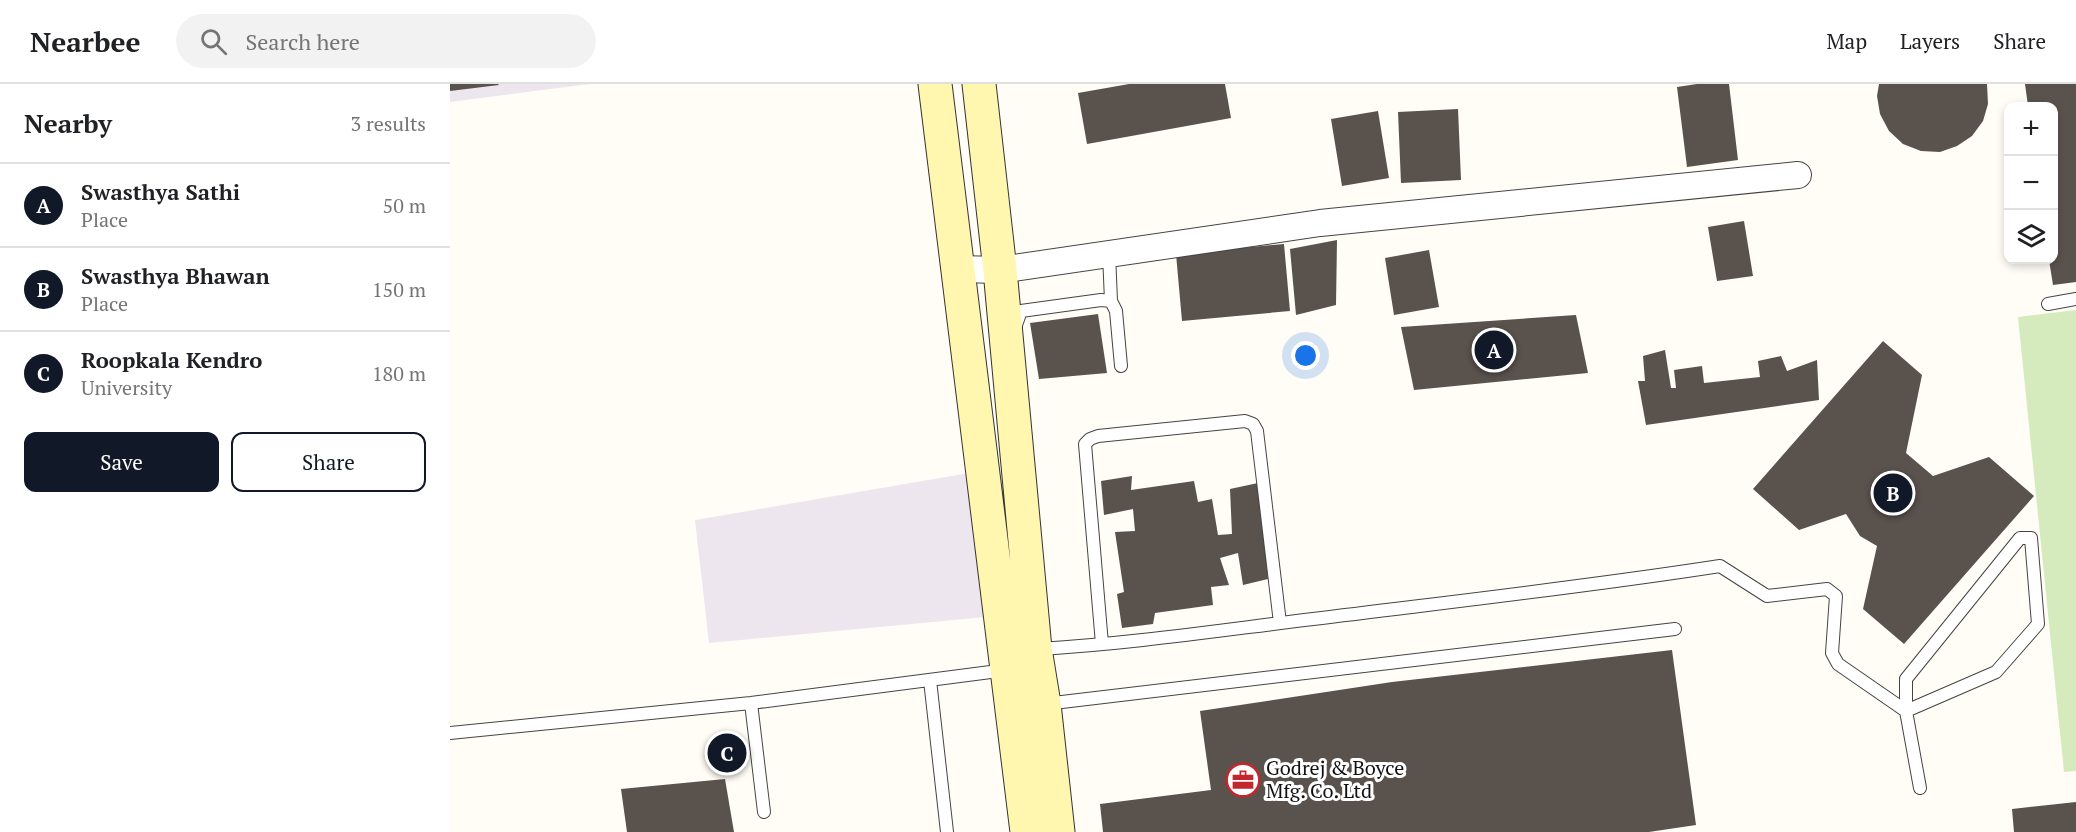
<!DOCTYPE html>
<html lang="en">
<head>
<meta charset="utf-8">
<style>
	:root { --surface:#fff; --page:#f2f2f2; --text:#202124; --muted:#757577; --line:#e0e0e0; --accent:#111827 }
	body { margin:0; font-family:"PT Serif",serif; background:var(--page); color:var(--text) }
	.controls { position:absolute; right:18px; top:18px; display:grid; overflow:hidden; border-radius:12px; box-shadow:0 3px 9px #0003 }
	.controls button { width:54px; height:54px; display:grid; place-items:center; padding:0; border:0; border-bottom:2px solid var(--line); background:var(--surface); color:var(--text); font:30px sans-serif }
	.you { position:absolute; left:856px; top:272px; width:21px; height:21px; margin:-15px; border:4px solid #fff; border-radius:50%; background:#1a73e8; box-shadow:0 0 0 9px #1a73e833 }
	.badge { display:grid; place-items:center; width:39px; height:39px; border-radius:50%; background:var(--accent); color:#fff; font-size:20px; font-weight:700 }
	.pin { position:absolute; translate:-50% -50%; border:3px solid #fff; box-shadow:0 2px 6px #0006 }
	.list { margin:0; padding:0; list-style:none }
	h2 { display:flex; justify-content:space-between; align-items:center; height:78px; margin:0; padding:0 24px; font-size:26px }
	h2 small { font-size:20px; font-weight:400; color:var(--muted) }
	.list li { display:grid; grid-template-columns:39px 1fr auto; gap:18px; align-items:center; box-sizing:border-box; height:84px; padding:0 24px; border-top:2px solid var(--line) }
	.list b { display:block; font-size:22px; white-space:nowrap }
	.list p { margin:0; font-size:20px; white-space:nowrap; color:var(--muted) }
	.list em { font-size:20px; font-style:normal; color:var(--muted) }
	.actions { display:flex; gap:12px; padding:18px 24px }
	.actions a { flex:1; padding:14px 0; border:2px solid var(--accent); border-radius:12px; text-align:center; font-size:21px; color:var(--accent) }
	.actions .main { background:var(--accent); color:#fff }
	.icon { flex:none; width:33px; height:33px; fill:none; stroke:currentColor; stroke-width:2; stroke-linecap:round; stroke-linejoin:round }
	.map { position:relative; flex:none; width:1626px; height:748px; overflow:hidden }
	header { display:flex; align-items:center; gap:36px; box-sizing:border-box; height:84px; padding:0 30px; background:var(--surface); border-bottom:2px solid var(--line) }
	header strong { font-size:28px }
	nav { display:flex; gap:33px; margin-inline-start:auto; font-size:21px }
	.search { width:420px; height:54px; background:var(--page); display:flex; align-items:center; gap:15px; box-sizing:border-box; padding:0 21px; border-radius:33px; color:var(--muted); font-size:22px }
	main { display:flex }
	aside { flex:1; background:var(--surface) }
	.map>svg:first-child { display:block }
	.industrial { fill:#eee6ef }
	.green { fill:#d5ebbd }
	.building { fill:#5a524d }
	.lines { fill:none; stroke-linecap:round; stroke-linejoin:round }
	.service-casing { stroke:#444; stroke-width:14 }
	.minor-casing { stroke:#444; stroke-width:28 }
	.secondary-casing { stroke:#333; stroke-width:35 }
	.service { stroke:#fff; stroke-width:12 }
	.minor { stroke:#fff; stroke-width:26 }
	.secondary { stroke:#fff6b0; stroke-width:33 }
	.labels { text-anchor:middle; stroke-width:6; stroke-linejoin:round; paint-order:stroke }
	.poi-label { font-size:20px; fill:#111; stroke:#fff; text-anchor:start }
</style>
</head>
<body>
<header>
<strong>Nearbee</strong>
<div class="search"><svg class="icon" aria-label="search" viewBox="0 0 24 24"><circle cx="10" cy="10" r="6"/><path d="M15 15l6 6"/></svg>Search here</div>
<nav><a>Map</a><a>Layers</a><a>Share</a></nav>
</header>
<main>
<aside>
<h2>Nearby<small>3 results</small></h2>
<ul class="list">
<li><span class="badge">A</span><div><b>Swasthya Sathi</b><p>Place</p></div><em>50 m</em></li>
<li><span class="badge">B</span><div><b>Swasthya Bhawan</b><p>Place</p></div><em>150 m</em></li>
<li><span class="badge">C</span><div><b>Roopkala Kendro</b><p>University</p></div><em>180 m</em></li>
</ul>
<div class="actions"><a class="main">Save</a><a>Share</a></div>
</aside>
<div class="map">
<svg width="1626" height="748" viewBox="0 0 1626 748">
	<rect width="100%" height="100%" fill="#fffdf5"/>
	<path class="industrial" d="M0 0H139L0 18Z
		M519 389 536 533 259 559 245 436Z"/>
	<path class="green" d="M1626 226V687L1614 688 1568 233Z"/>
	<path class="building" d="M0 0H48L49 1 0 7Z
		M679 0H775L781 34 637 60 628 9Z
		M1247 0H1279L1288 76 1237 83 1227 3Z
		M1429 0H1537L1538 20 1533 37 1522 52 1507 62 1490 68 1471 67 1453 60 1439 47 1430 30 1427 12Z
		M1575 0H1626V198L1603 201 1599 176H1604V22H1578Z
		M1008 25 1011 96 951 99 948 28Z
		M928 27 939 94 892 102 881 35Z
		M1294 137 1303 192 1267 197 1258 143Z
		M887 156 886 221 846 231 840 165Z
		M834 160 840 227 732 237 726 170Z
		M979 166 989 223 944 231 935 174Z
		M648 230 657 289 589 295 580 239Z
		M1126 231 1138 289 964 306 951 243Z
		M1433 257 1472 291 1456 369 1483 392 1539 373 1584 412 1454 560 1413 525 1427 462 1410 452 1396 430 1349 446 1303 405Z
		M1215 266 1221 304H1226L1224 286 1252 282 1254 299 1310 293 1308 277 1331 272 1337 287 1367 276 1369 316 1196 341 1188 297H1195L1193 272Z
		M682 392 681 406 744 397 748 418 762 415 768 451 782 450 780 405 808 399 818 495 793 501 788 469 770 474 779 501 761 503 763 521 705 529 703 540 672 544 667 510 674 508 665 448 685 447 683 425 654 431 651 397Z
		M1222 566 1246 741 1199 748H653L650 720 761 706 750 627 942 598Z
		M275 695 284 748H177L171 705Z
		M1626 718V748H1564L1562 725Z"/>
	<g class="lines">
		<g class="service-casing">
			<path id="service" d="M659 170 661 217
				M1598 220 1626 215
				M566 241 571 227 651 216 661 217 666 227 671 282
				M652 560 635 360 640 355 648 352 795 337 803 340 807 347 830 539
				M587 565C679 560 772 546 863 535 999 518 1135 503 1270 482L1317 512 1377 505 1386 512 1382 569 1388 580 1456 627 1546 588 1588 540 1581 454H1570L1456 595V627L1470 704
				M480 596 497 748
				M301 619 314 728
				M595 620 1225 545
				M0 649 301 619 556 586"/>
		</g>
		<g class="minor-casing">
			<path id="minor" d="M508 185 550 186 870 139 1348 91"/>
		</g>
		<g class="secondary-casing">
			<path id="secondary" d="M485 0 577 748
				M529 0 550 186 585 565 594 620 608 748"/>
		</g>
		<use href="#service" class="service"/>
		<use href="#minor" class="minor"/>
		<use href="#secondary" class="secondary"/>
	</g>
	<defs>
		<g id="office-ring" transform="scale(1.725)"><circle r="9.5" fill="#fff" stroke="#c4262e" stroke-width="1.5"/><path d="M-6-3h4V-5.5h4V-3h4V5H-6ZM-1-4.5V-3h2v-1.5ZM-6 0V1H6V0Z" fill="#c4262e"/></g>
	</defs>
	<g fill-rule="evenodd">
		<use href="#office-ring" x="793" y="696"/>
	</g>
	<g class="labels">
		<g class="poi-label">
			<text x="816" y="691">Godrej &amp; Boyce<tspan x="816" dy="23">Mfg. Co. Ltd</tspan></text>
		</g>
	</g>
</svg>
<div class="controls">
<button>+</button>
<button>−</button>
<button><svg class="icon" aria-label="layers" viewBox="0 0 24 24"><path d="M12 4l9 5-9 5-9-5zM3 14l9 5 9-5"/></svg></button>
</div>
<div class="you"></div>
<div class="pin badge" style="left:1044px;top:266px">A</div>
<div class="pin badge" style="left:1443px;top:409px">B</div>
<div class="pin badge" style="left:277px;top:669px">C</div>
</div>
</main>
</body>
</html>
